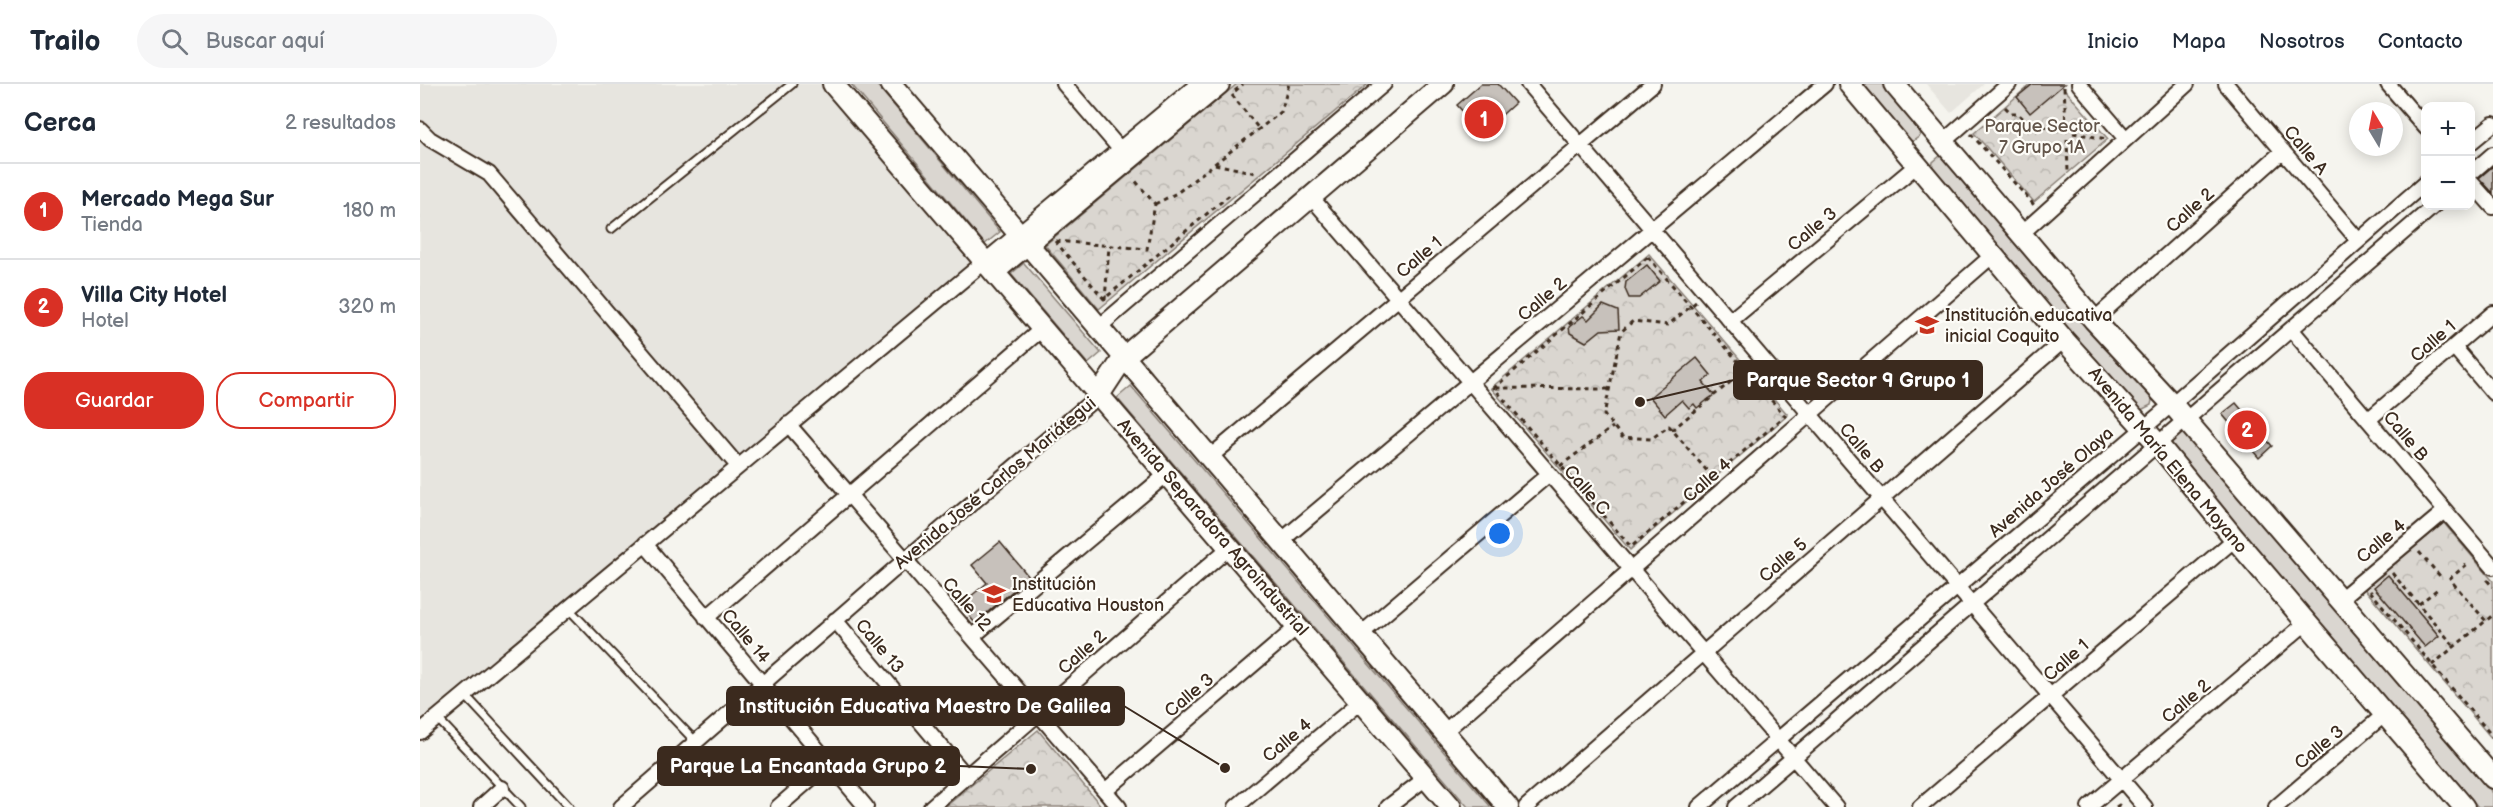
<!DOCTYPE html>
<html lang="es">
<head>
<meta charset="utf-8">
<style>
	:root { --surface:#fff; --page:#f6f6f7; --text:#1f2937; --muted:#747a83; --line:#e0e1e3; --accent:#d93025 }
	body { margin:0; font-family:"Balsamiq Sans",sans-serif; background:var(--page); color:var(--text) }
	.controls { position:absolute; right:18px; top:18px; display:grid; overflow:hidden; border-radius:12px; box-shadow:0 3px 15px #0003 }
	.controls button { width:54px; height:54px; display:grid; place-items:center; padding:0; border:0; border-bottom:2px solid var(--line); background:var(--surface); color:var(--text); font:30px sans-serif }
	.compass { position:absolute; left:1929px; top:18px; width:54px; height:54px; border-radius:50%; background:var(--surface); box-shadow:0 3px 15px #0003; rotate:350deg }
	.you { position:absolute; left:1080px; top:450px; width:21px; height:21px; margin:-15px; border:4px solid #fff; border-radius:50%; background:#1a73e8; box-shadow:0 0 0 9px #1a73e833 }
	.badge { display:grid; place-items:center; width:39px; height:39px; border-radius:50%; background:var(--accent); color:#fff; font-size:20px; font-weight:700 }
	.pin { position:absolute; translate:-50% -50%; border:3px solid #fff; box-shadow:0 2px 6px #0006 }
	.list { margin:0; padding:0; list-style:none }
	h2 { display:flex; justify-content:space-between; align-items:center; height:78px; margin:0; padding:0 24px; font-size:26px }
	h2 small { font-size:20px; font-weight:400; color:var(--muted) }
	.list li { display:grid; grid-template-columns:39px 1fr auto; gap:18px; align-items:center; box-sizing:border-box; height:96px; padding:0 24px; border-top:2px solid var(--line) }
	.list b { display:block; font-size:22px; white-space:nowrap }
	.list p { margin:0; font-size:20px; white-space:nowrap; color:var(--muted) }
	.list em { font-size:20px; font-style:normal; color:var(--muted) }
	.actions { display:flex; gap:12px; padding:18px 24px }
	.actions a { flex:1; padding:14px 0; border:2px solid var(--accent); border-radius:24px; text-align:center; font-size:21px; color:var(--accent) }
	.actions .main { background:var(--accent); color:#fff }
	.icon { flex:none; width:33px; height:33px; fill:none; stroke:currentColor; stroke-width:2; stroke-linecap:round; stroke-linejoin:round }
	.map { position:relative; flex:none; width:2073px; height:723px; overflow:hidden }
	header { display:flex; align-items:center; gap:36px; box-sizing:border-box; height:84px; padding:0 30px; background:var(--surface); border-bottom:2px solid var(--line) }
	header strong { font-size:28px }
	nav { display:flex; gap:33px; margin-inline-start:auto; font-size:21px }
	.search { width:420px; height:54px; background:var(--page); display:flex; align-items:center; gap:15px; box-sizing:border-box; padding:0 21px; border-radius:33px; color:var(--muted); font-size:22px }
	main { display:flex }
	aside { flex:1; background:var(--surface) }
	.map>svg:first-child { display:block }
	.built { fill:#e7e5df }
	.green { fill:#dad6d0; stroke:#8a8077; stroke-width:1.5 }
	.forest { fill:url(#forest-crowns); stroke:#8a8077; stroke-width:1.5 }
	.building { fill:#c7c1bb; stroke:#3b2a1e; stroke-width:1.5 }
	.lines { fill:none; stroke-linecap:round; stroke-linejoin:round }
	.lane-casing { stroke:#3b2a1e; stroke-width:11 }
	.street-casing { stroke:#3b2a1e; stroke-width:18 }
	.secondary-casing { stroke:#3b2a1e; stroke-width:24 }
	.path { stroke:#3b2a1e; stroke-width:3; stroke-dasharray:4.5 4.5; stroke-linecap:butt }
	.lane { stroke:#fdfcf7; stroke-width:7 }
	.street { stroke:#fdfcf7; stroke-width:14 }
	.secondary { stroke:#fdfcf7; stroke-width:20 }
	.labels { text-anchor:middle; stroke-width:4.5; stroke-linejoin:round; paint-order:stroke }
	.park-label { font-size:18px; fill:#63554a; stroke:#fdfcf7 }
	.street-label { font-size:18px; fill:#3b2a1e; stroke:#fdfcf7 }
	.poi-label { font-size:18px; fill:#3b2a1e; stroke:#fdfcf7; text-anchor:start }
	.leader { fill:none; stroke:#3b2a1e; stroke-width:2 }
	.callout-dot { fill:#3b2a1e; stroke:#fdfcf7; stroke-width:2 }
	.callout { fill:#3b2a1e; stroke:#3b2a1e; stroke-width:2 }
	.callout-label { font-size:20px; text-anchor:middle; font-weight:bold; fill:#fff }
</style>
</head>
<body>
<header>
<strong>Trailo</strong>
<div class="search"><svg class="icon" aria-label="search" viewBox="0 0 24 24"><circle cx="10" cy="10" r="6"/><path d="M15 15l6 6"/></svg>Buscar aquí</div>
<nav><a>Inicio</a><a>Mapa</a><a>Nosotros</a><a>Contacto</a></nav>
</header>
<main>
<aside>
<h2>Cerca<small>2 resultados</small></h2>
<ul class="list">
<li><span class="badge">1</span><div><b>Mercado Mega Sur</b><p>Tienda</p></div><em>180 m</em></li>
<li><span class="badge">2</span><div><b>Villa City Hotel</b><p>Hotel</p></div><em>320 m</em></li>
</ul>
<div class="actions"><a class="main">Guardar</a><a>Compartir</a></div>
</aside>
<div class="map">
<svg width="2073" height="723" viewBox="0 0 2073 723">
	<defs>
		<pattern id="forest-crowns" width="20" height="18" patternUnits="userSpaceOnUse" patternTransform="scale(1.5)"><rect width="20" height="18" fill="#dad6d0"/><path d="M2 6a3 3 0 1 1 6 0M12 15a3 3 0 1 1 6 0" fill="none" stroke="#bcb8b2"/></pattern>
	</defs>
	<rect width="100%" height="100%" fill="#f5f4ee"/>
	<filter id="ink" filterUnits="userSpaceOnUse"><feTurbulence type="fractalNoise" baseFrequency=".0167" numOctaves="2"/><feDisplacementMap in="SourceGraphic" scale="12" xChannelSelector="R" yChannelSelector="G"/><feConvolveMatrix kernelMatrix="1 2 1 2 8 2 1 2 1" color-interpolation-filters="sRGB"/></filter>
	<g filter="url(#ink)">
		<path class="built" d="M0 0H407L562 182 0 653Z
			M1506 0H1564L1531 29Z"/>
		<path class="green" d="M431 0H456L580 148 565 160Z
			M1438 0H1464L1502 45 1500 52 1493 57 1486 56Z
			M1521 71 1528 73 1733 312 1731 321 1719 327 1512 86 1513 78Z
			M604 179 681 269 668 280 591 190Z
			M711 302 1071 723H1048L697 314Z
			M1759 347 1766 350 2073 709V723H2058L1749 364V356Z"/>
		<path class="forest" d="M817 0H948L679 225 625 161Z
			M1611 0H1640L1688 55 1614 118 1554 49Z
			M1229 170 1368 331 1210 466 1071 304Z
			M2023 438 2073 497V656L1944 504Z
			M618 646 682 723H525Z"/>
		<path class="building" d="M1061 0H1078L1095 19 1062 49 1037 21Z
			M1613 0H1644L1610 29 1597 13Z
			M2073 82V109L2059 94Z
			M1227 181 1240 197 1219 214H1209L1205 205 1206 198Z
			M1183 221 1198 227 1199 245 1181 246 1166 258 1150 249 1149 243 1163 232 1168 236Z
			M1277 274 1291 291 1283 298 1294 311 1277 324 1274 320 1269 324 1262 316 1245 331 1230 313Z
			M1816 319 1852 362 1839 374 1802 330Z
			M580 458 609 493 555 539 540 521 567 499 552 481Z
			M1968 491 2019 552 2005 563 1954 503Z"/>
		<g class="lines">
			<g class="lane-casing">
				<path id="lane" d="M191 145 372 0
					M148 524 276 658
					M45 611 149 723
					M17 634 101 723"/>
			</g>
			<g class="street-casing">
				<path id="street" d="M644 0 705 71
					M1108 0 1725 723
					M1659 0 1706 55
					M1806 0 1938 156
					M1968 0 2006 44
					M0 45 10 55 69 90 318 382
					M1523 58 1589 0
					M2050 59 2073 40
					M2050 90 2073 70
					M2050 97 2073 123
					M891 113 1416 723
					M1601 150 1767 0
					M1674 236 1863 67
					M1310 237 1497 81
					M679 243 964 0
					M1871 245 2073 483
					M2034 263 2073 309
					M1948 336 2073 229
					M368 340 699 723
					M790 373 1233 0
					M861 457 1405 0
					M225 460 446 723
					M1919 516 2025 427
					M286 534 623 244
					M415 536 547 693
					M941 550 1129 390
					M552 553 747 390
					M0 648 778 0
					M1024 648 1573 171
					M685 707 877 543
					M61 723 82 704
					M201 723 485 476 679 311
					M358 723 409 679
					M511 723 810 463
					M816 723 941 617
					M968 723 1006 694
					M1106 723 1644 256
					M1279 723 1752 320 2006 98
					M1316 723 2014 122
					M1500 723 1815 455
					M1669 723 1887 538
					M1856 723 1965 630"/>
			</g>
			<g class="secondary-casing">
				<path id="secondary" d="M413 0 1031 723
					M471 0 1088 723
					M1429 0 1644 256 1737 359 1815 455 2044 723
					M1474 0 1674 236 1752 320 2073 694
					M575 187 799 0
					M679 311 704 273 1023 0"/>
			</g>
			<path class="path" d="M1644 3 1646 41
				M815 7 823 0
				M812 11 839 45
				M1585 23 1591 29H1597L1609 40 1640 46
				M1653 49 1687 55
				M1551 50 1614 121
				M1647 55 1648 89
				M795 80 836 89
				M735 120 757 109 861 28 869 0
				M635 157 684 215 812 109
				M636 157 727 165 735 120 713 94
				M1228 173 1365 332 1211 463 1074 304Z
				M685 216 689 162
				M1276 218 1248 241 1213 237 1201 248 1184 331 1202 353 1231 355 1249 342 1293 394
				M1076 304 1188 305
				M1252 346 1325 286
				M1140 382 1193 343
				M1999 468 2020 492
				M1972 489 2035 563
				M2029 495 2050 478
				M2067 496 2073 503
				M2033 499 2066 537
				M1950 507 2073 653
				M1999 520 2019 504
				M2012 581 2073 531
				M1696 723 1699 721 1701 723"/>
			<use href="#lane" class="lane"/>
			<use href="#street" class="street"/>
			<use href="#secondary" class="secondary"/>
		</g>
	</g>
	<defs>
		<g id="school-bare" transform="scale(1.8)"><path d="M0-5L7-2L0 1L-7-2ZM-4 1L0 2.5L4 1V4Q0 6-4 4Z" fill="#c8321e" stroke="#fdfcf7" stroke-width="2.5" paint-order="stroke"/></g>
	</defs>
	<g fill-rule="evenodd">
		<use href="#school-bare" x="1507" y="241"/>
		<use href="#school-bare" x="574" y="510"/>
	</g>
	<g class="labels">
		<g class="park-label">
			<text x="1622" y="48">Parque Sector<tspan x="1622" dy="21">7 Grupo 1A</tspan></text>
		</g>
		<g class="street-label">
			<text transform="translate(1886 66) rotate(50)" y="6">Calle A</text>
			<text transform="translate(1770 126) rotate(-42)" y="6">Calle 2</text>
			<text transform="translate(1392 145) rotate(-40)" y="6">Calle 3</text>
			<text transform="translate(999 173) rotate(-40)" y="6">Calle 1</text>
			<text transform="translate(1122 215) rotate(-40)" y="6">Calle 2</text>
			<text transform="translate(2013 257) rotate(-41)" y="6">Calle 1</text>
			<text transform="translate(1986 352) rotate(50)" y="6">Calle B</text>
			<text transform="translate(1442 364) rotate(50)" y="6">Calle B</text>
			<text transform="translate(1748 376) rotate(50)" y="6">Avenida María Elena Moyano</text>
			<text transform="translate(1287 396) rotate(-41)" y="6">Calle 4</text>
			<text transform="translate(1631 398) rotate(-41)" y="6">Avenida José Olaya</text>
			<text transform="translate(575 399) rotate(-40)" y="6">Avenida José Carlos Mariátegui</text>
			<text transform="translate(1167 406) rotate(49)" y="6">Calle C</text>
			<text transform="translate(793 443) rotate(49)" y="6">Avenida Separadora Agroindustrial</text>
			<text transform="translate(1961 457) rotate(-40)" y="6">Calle 4</text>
			<text transform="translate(1363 476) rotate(-41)" y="6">Calle 5</text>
			<text transform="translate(547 520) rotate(49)" y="6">Calle 12</text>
			<text transform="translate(326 552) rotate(50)" y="6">Calle 14</text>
			<text transform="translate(460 562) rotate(50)" y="6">Calle 13</text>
			<text transform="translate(662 568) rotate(-41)" y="6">Calle 2</text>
			<text transform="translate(1646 576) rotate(-41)" y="6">Calle 1</text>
			<text transform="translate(769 611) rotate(-40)" y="6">Calle 3</text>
			<text transform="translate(1766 617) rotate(-40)" y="6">Calle 2</text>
			<text transform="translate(867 656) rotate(-40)" y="6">Calle 4</text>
			<text transform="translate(1899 663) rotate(-40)" y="6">Calle 3</text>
		</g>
		<g class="poi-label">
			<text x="1525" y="237">Institución educativa<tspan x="1525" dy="21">inicial Coquito</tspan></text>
			<text x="592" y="506">Institución<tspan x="592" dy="21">Educativa Houston</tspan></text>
		</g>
	</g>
	<path class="leader" d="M1220 318L1314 296M805 684L704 622M611 685L539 682"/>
	<g class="callout-dot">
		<circle cx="1220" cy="318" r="6"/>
		<circle cx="805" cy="684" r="6"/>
		<circle cx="611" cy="685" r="6"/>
	</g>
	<g class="callout">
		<rect x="1314" y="277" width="248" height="38" rx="6"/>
		<rect x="307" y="603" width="397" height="38" rx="6"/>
		<rect x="238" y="663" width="301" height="38" rx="6"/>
	</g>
	<g class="callout-label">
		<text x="1438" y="303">Parque Sector 9 Grupo 1</text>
		<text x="505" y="629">Institución Educativa Maestro De Galilea</text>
		<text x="388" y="689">Parque La Encantada Grupo 2</text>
	</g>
</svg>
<div class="controls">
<button>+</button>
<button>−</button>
</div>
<svg class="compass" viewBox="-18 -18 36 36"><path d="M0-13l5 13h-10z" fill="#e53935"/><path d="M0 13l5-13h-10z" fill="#747a83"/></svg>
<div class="you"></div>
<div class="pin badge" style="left:1064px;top:35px">1</div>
<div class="pin badge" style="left:1827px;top:346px">2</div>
</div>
</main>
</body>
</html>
